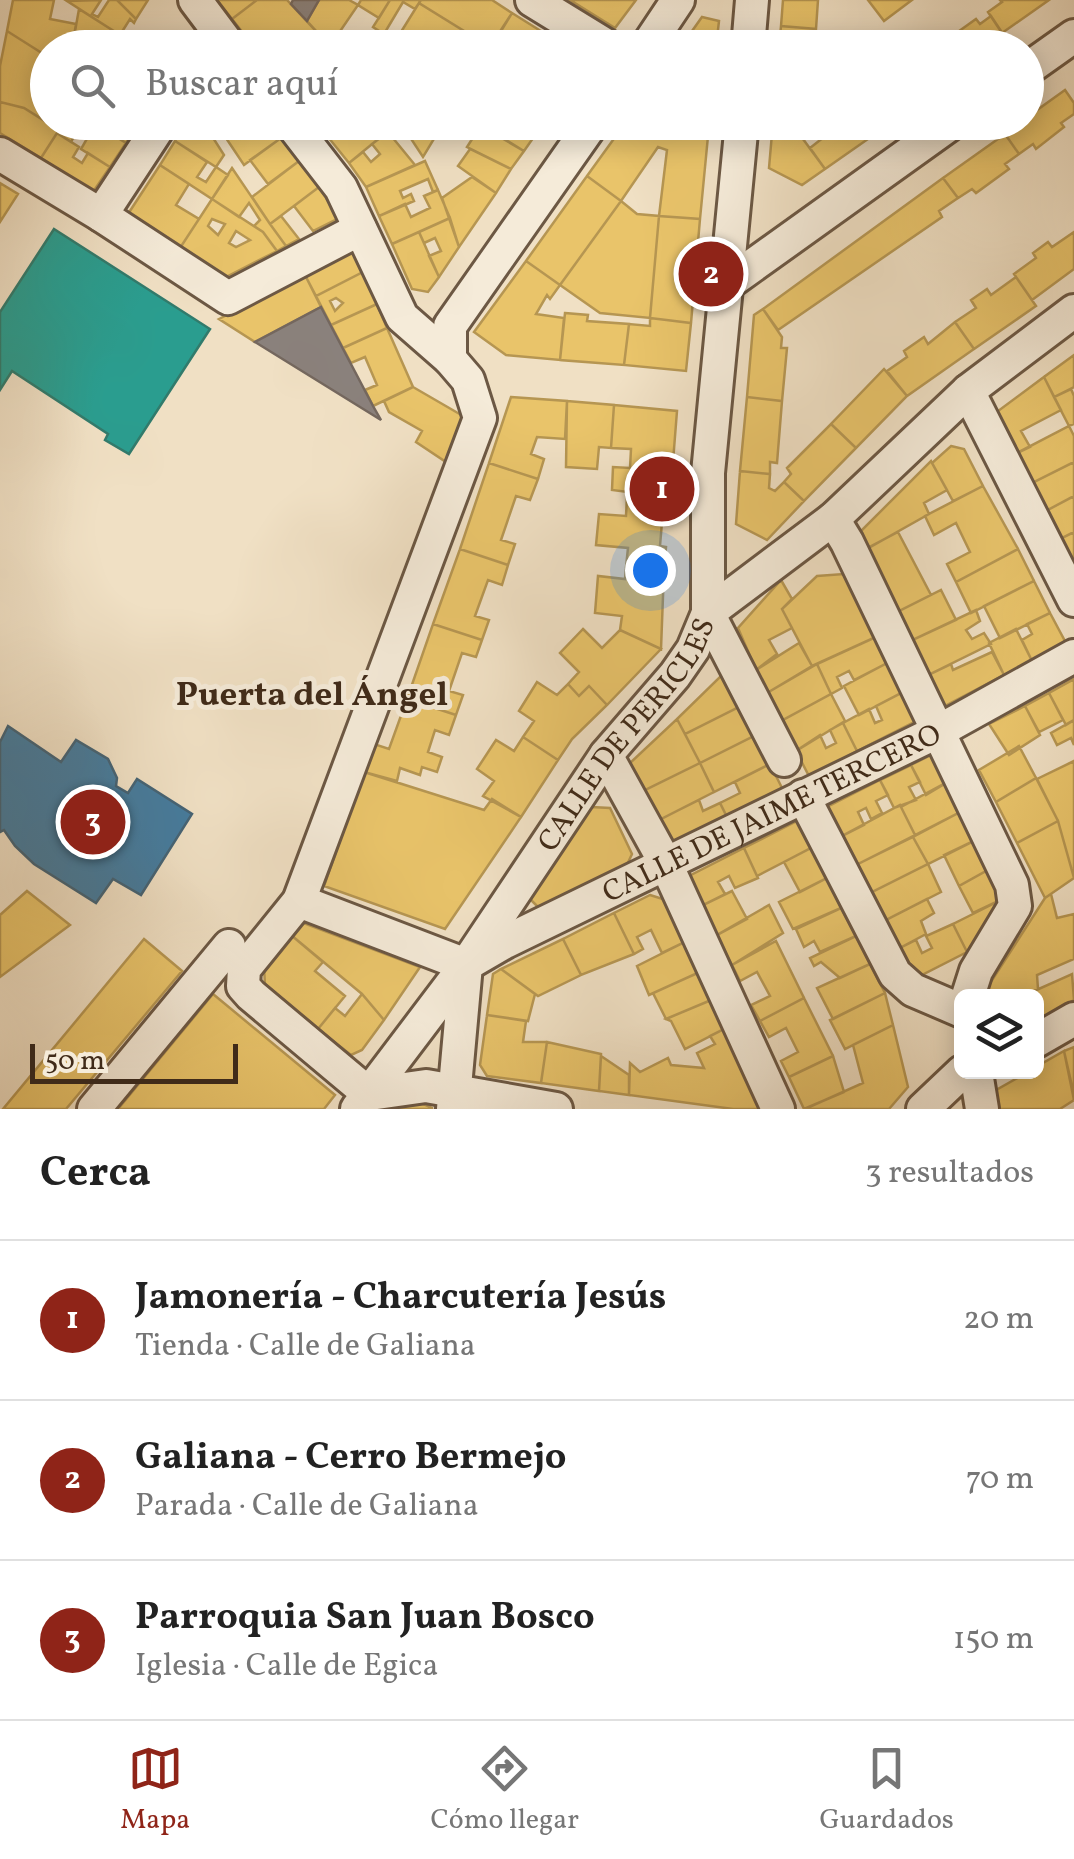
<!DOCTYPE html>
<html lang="es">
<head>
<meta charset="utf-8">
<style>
	:root { --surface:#fff; --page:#f6f6f6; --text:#222; --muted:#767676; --line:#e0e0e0; --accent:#8f2418 }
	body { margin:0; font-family:Vollkorn,serif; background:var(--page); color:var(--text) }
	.controls { position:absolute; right:30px; bottom:30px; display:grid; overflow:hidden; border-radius:15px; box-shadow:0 5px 25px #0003 }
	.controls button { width:90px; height:90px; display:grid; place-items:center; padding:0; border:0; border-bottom:2px solid var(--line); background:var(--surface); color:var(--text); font:50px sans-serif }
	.scale { position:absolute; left:30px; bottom:25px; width:208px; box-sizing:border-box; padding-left:10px; border:5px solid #402b19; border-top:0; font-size:28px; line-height:35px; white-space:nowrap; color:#402b19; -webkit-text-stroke:8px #f5ebd9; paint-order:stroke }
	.you { position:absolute; left:650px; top:570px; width:35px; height:35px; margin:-25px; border:8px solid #fff; border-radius:50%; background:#1a73e8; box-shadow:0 0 0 15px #1a73e833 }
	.badge { display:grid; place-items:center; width:65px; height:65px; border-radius:50%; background:var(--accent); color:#fff; font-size:32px; font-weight:700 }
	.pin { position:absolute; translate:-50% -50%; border:5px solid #fff; box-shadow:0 2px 10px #0006 }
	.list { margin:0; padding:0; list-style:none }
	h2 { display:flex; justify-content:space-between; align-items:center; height:130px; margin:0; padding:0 40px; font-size:42px }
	h2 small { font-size:32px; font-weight:400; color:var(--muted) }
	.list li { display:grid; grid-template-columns:65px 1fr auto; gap:30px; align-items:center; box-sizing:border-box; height:160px; padding:0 40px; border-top:2px solid var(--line) }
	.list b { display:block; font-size:38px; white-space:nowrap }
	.list p { margin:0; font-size:32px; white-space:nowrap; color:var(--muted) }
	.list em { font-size:32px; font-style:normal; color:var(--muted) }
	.icon { flex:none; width:55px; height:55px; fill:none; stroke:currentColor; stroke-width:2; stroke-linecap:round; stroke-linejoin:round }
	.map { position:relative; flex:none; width:1074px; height:1109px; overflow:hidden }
	.search { position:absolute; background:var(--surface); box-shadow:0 5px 25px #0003; left:30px; right:30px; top:30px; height:110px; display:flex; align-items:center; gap:25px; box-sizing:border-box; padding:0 35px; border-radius:55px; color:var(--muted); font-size:38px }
	.sheet { height:610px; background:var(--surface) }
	nav { display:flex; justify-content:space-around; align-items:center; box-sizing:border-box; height:140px; border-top:2px solid var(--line); background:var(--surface); font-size:28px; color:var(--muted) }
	nav a { display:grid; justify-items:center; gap:5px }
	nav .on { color:var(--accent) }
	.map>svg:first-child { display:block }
	.homes { fill:#e9c46a; stroke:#b69652; stroke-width:2.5; fill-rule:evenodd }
	.schools { fill:#2a9d8f; stroke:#317b6c; stroke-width:2.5 }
	.public { fill:#457b9d; stroke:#446375; stroke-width:2.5 }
	.industry { fill:#8a817c; stroke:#74675e; stroke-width:2.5 }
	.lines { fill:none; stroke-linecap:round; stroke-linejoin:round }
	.minor-casing { stroke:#6c5844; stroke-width:38 }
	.minor { stroke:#f5ebd9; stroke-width:32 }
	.labels { text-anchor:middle; stroke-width:10; stroke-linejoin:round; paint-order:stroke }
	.street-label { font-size:30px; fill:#402b19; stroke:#f5ebd9 }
	.quarter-label { font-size:35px; font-weight:bold; fill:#402b19; stroke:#f5ebd9 }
</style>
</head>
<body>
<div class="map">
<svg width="1074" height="1109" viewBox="0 0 1074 1109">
	<rect width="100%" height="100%" fill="#f0e0c4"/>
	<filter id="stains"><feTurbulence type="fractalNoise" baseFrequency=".002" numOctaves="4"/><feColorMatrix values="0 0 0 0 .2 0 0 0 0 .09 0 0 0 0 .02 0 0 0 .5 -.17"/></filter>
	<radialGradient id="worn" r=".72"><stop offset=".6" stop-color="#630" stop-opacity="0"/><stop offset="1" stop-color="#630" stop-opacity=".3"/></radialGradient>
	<path class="homes" d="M13 0H54L50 19 76 24 72 48H48V57L7 31Z
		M101 0 92 14 98 17 109 0H117L136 19 134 23 130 19 120 35 67 1Z
		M117 0H148L136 19Z
		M217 0H257L232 19Z
		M257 0H287L325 41 316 48H255L232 19Z
		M319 0H349L358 5 330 46 307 21Z
		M361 0H390L379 18 358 5Z
		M390 0H421L415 9 403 2 384 34 373 27Z
		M421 0H492L512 13 490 47 419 3Z
		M570 0H636L615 28Z
		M783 0H818L816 29 781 26Z
		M868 0H912L884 21Z
		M1000 0H1049L1002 33 988 12 1002 2Z
		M419 3 490 47 391 48Z
		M79 9 120 35 112 48H72Z
		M512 13 568 48H499L493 44Z
		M991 16 1007 40 997 48H944L941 44 976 19 980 24Z
		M702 17 719 21 716 48H680Z
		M781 26 816 29 815 48H779Z
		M7 31 48 57V107L40 118 24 108 0 102V66Z
		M1065 90 1074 103V114L1061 123 1064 127 1036 149 1033 144 1019 154 1005 134 1020 122H1026V118Z
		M0 102 24 108 59 130 41 158 0 133Z
		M48 107V122H64L59 130 40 118Z
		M64 122H93L126 143 110 167 81 149 88 137 77 131 71 142 57 133Z
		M93 122H139L126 143Z
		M188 122H203L224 155 216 167 175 141Z
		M203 122H228L211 135Z
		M248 122H269L281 138 244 165 226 138Z
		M335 122H357L363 133 376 122H399L349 163 324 132Z
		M400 122H440L443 124 423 157Z
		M475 122 499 126 502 122H520L538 131 524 151 493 133 495 131Z
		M520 122H544L538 131Z
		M626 122H656L669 132 708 136 700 219 659 216 667 150 658 147 621 201 587 176Z
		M656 122H709L708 136 669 132Z
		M773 122H810L803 139 825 169 802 185 769 168Z
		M831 122H886L888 125 825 169 810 148 824 137 819 131Z
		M481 125 524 151 511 169 467 147Z
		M388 132 415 165 366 187 349 163 363 152 371 162 380 154 372 144Z
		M57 133 79 147 73 157 82 163 88 153 110 167 93 192 41 158Z
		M1005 134 1019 154 1005 164 1009 169 976 193 972 189 958 198 943 178Z
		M281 138 299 161 268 184 250 160Z
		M175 141 207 162 197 177 206 182 216 167 228 175 212 199 160 165Z
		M470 149 511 169 496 193 458 166Z
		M299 161 319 187 270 224 252 197Z
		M425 161 438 190 433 192 428 179 400 191 403 198 411 194 414 201 379 216 366 187Z
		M160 165 189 184 176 205 199 219 180 248 128 214Z
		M232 168 270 224 286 246 277 251 263 232 254 226 260 220 249 203 239 217 212 199Z
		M587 176 621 201 560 285 526 261Z
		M472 177 496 193 459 247 442 198Z
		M943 178 958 198 939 211 942 217 778 330 763 309Z
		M0 183 18 194 0 222Z
		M319 187 339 218 313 231 294 206Z
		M438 190 450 218 392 244 379 216 405 204 411 217 430 208 424 196Z
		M212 199 263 232 277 251 226 277 180 248ZM212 219 225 224 218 235 208 226ZM236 231 250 240 236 247 229 243Z
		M621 201 637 214 659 216 650 318 600 313 560 285Z
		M281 216 299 239 286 246 270 224Z
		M659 216 700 219 691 323 650 318Z
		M450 218 459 247 439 277 429 256 441 251 435 238 424 243 419 232Z
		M419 232 439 277 428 292 412 289 392 244Z
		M1074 232V269L1032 300 1014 274 1036 258 1033 253 1048 242 1052 247Z
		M353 249 363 272 316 296 305 275Z
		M526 261 560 285 550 299 547 295 536 314 564 318 560 360 506 355 474 332Z
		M363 272 377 304 331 325 316 296ZM336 298 343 303 335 311 330 301Z
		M305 275 321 307 255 342 219 319Z
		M1016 277 1036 306 974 349 955 322 976 308 971 300 987 289 991 295Z
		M377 304 387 328 343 348 331 325Z
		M763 309 782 337 781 348H787L782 401 747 397 754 315Z
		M565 313 588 315 587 321 629 324 624 365 560 360Z
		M650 318 691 323 686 371 624 365 629 324 650 326Z
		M955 322 974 349 907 396 887 371 907 357 904 351 924 337 928 344Z
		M387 328 413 387 373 406 365 390 377 385 365 357 351 363 343 348Z
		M1074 355V387L1054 397 1044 377Z
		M884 369 907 396 856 448 831 424Z
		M1044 377 1061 410 1021 431 1030 447 1015 454 994 414Z
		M413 387 463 416 446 462 416 442 422 431 389 412 384 401Z
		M1071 389 1074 396V424L1069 426 1054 397Z
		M511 397 567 401 565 439 537 437 531 454 544 459 538 479 489 463Z
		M747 397 782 401 777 463 770 462V474L740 471Z
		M567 401 614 405 611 448 599 447 597 469 566 467Z
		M614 405 677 411 670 500 627 496 628 492 612 490 613 467 630 468 631 449 611 448Z
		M831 424 856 448 804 501 784 482 791 474 787 468Z
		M1069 426 1074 436V462L1030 484 1015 454Z
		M951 446 964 449 983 486 953 501 932 463Z
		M931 461 947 490 924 503 929 514 856 555 849 543Z
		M1074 462V496L1044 512 1030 484Z
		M489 463 538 479 530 500 516 496 501 540 515 544 508 565 460 549Z
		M740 471 770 474 769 488 775 491 784 482 804 501 767 540 736 524Z
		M983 486 1018 549 956 582 947 564 970 552 956 523 934 535 925 516Z
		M627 496 670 500 668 523 662 522 660 546 666 547 664 570 626 567 628 548 596 545 599 514 626 516Z
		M1074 496V532L1058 540 1044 512Z
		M898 532 931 595 893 614 860 552Z
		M1074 532V568L1058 540Z
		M460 549 508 565 502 585 488 580 475 616 489 620 482 640 433 624Z
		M1018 549 1034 581 971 613 956 582Z
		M626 567 664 570 661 649 620 630 622 616 595 613 598 576 625 579Z
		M844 574 878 636 812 666 782 609 817 576Z
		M781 580 792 599 782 609 792 628 769 640 777 654 756 670 738 628Z
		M1034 581 1050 613 1000 638 984 606Z
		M941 590 956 620 906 643 893 614Z
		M976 610 980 621 966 630 972 639 984 633 991 644 924 677 906 643Z
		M1050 613 1066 643 1032 661 1022 640 1032 634 1027 624Z
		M433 624 482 640 476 657 462 653 449 691 463 695 456 715 407 699Z
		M583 629 602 648 620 630 661 649 607 705 589 686 579 696 568 684 579 672 560 653Z
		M1016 629 1032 661 1004 675 989 643Z
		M878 636 891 661 854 680 849 671 837 677 842 688 831 694 817 664Z
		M799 643 812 666 767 693 756 670Z
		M992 652 1004 675 939 709 924 677 951 664 953 670Z
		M891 661 907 690 859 715 844 686Z
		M817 664 831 694 781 721 767 693Z
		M724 673 741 706 685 734 677 719Z
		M1074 679V720L1066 725 1049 693Z
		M537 682 557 695 568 684 579 696 589 686 607 705 572 739 558 760 523 737 534 721 519 711Z
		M907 690 922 718 857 751 843 723 869 709 875 723 882 720 876 706Z
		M1049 693 1063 720 1039 732 1025 706Z
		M831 694 845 721 796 751 781 721Z
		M407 699 456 715 449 735 435 730 428 752 442 757 437 772 422 767 420 775 400 768 397 781 364 772 374 744 389 749Z
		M741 706 756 735 700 763 685 734Z
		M1025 706 1040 735 1009 755 989 724Z
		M677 719 700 763 643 791 630 763Z
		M1074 720V745L1071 738 1057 745 1051 733Z
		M843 723 857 751 810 778 796 751 820 735 826 748 836 743 830 730Z
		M756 735 770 764 714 792 700 763Z
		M523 737 558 760 521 817 483 796 494 781 477 769 496 740 514 751Z
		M1019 746 1036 778 996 802 979 770Z
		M937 752 951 780 926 795 911 765Z
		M1074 761V878L1058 821 1037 779Z
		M700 763 714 792 659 820 643 791Z
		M770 764 784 792 729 821 720 803 740 793 735 782Z
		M911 765 920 782 909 787 916 800 894 808 880 780Z
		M364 772 484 810 492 799 521 817 445 929 324 886Z
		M1036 778 1058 821 1017 843 996 802Z
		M880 780 888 795 876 801 882 813 871 819 866 808 858 812 864 825 840 837 825 808Z
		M951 780 966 809 915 835 901 807Z
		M699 800 703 811 720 803 729 821 673 849 659 820Z
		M900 805 915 835 854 866 840 837Z
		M591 807 610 808 632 854 625 869 543 912 530 899Z
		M966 809 980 838 928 864 913 837Z
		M797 821 811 848 757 876 744 848Z
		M1058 821 1074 878 1045 898 1017 843Z
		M913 837 928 864 868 894 854 866Z
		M980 838 995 866 959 886 944 855Z
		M744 848 758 878 735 888 729 876 718 882 725 894 701 906 687 877Z
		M811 848 827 878 800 892 784 862Z
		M928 864 941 892 882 922 868 894Z
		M995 866 1009 896 973 913 959 886Z
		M827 878 841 908 793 929 779 902Z
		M27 891 70 925 0 977V915Z
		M732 891 747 919 717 935 701 906Z
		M1051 894 1057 918 1074 914V959L1037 975 1038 989 1023 996H986L985 991 1045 898Z
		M650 895 666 900 687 941 662 953 651 930 637 937 643 949 634 954 614 913Z
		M1009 896 967 952 953 924Z
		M927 899 934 913 921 921 926 934 896 950 882 922Z
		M769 905 783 933 732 965 717 935Z
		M841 908 856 936 820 952 814 941 804 947 796 929Z
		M614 913 634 954 581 975 563 939Z
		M301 922 420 967 384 1020 362 994 291 935Z
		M953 924 967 952 912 980 896 950 916 940 922 953 932 948 926 936Z
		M291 935 323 962 315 971 345 996 318 1029 265 985 264 967Z
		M856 936 870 964 840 978 821 962 814 966 810 958Z
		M144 939 182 971 66 1109H3Z
		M563 939 581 975 538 996 501 969Z
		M687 941 702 971 649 995 637 966Z
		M776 941 804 998 760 1021 751 1005 770 996 757 972 740 981 732 965Z
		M870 964 885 993 833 1019 817 988Z
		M501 969 535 994 528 1021 487 1015 493 974Z
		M702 971 716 998 666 1019 653 993Z
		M1072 974 1074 1000 1036 1021V996H1023Z
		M885 993 893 1025 845 1049 830 1020Z
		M213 994 335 1095 324 1109H118Z
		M362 994 384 1020 362 1050 351 1055 318 1029 335 1008 345 1016Z
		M716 998 730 1026 685 1049 671 1021 666 1019Z
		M804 998 833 1056 789 1077 781 1061 798 1052 786 1028 769 1037 760 1021Z
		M487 1015 526 1021 523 1042H547L541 1083 487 1076 480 1065Z
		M893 1025 908 1087 889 1109H805L863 1083 853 1045Z
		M730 1026 762 1109H733L629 1095 630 1063 640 1072 668 1058 671 1065 704 1068 697 1053 715 1044 710 1036Z
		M547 1042 601 1054 599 1091 541 1083Z
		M1074 1047V1095L1064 1051Z
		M1064 1051 1074 1100 1060 1109H994L991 1093 1028 1072H1036V1067Z
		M601 1056 629 1075V1095L599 1091Z
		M833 1056 844 1092 804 1109 789 1077Z
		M408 1097 432 1108V1109H397Z"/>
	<path class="schools" d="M54 229 210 329 129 454 105 440 108 434 12 371 0 390V312Z"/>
	<path class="public" d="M8 726 61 762 76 740 108 759 117 778 116 786 128 793 137 779 192 814 141 895 113 879 96 903 34 864 15 846 4 830 0 832V742Z"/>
	<path class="industry" d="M293 0H319L307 21 291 4Z
		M321 307 373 406 381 420 255 342Z"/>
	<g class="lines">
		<g class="minor-casing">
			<g id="minor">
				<path d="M195 0 231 48"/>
				<path d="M532 0 610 48"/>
				<path d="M646 48 678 0"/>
				<path d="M748 48 752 0"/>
				<path d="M1026 70 1074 36"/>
				<path d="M290 122 341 188 402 317 450 359"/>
				<path d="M742 122 708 473V613L784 760"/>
				<path d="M0 154 101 215 228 298 360 229"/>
				<path d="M101 215 162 122"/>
				<path d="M727 284 953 122"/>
				<path d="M968 391 1074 600"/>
				<path d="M833 519 847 542 1012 885 1015 906 976 971 968 996"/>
				<path d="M606 755 666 864 778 1109"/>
				<path d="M803 796 895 974 913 990 962 1011"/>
				<path d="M299 901 466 965"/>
				<path id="s1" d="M474 960 505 942 939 731 1074 656"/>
				<path d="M1036 1041 1074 1019"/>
				<path d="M976 1072 982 1109"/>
				<path d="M369 1094 251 995 243 986 244 969 299 901 480 418 468 380 450 359V326L593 122"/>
				<path d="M369 1094 426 1086 556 1109"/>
				<path d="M94 1109 229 946"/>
				<path id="s2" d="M357 1109 466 965 606 755 675 675 693 649 708 613 833 519 968 391 1074 311"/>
				<path d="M453 1109 466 965"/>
				<path d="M923 1109 962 1072"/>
			</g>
		</g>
		<use href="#minor" class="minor"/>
	</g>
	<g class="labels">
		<g class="street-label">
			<text dy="10" stroke="none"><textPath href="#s2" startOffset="462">CALLE DE PERICLES</textPath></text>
			<text dy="10" stroke="none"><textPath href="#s1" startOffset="332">CALLE DE JAIME TERCERO</textPath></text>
		</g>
		<g class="quarter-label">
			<text x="312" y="705">Puerta del Ángel</text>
		</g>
	</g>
	<rect width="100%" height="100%" filter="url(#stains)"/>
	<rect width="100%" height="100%" fill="url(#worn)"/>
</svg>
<div class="controls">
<button><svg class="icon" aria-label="layers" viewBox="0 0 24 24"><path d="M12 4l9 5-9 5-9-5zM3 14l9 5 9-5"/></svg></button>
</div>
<div class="scale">50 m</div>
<div class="you"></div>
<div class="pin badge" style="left:662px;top:489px">1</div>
<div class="pin badge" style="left:711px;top:274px">2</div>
<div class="pin badge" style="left:93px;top:822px">3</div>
<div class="search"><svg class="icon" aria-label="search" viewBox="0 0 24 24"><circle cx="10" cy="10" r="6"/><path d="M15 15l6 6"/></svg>Buscar aquí</div>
</div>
<section class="sheet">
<h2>Cerca<small>3 resultados</small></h2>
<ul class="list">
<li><span class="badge">1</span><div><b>Jamonería - Charcutería Jesús</b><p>Tienda · Calle de Galiana</p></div><em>20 m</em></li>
<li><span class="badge">2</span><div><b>Galiana - Cerro Bermejo</b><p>Parada · Calle de Galiana</p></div><em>70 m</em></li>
<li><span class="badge">3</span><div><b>Parroquia San Juan Bosco</b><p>Iglesia · Calle de Egica</p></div><em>150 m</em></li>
</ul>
</section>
<nav>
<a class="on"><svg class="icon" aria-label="map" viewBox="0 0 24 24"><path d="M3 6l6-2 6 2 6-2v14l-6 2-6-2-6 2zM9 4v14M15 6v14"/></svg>Mapa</a>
<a><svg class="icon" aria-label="directions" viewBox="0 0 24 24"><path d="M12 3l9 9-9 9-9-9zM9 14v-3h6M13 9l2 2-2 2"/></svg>Cómo llegar</a>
<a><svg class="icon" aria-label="saved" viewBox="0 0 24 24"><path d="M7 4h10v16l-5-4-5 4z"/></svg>Guardados</a>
</nav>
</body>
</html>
